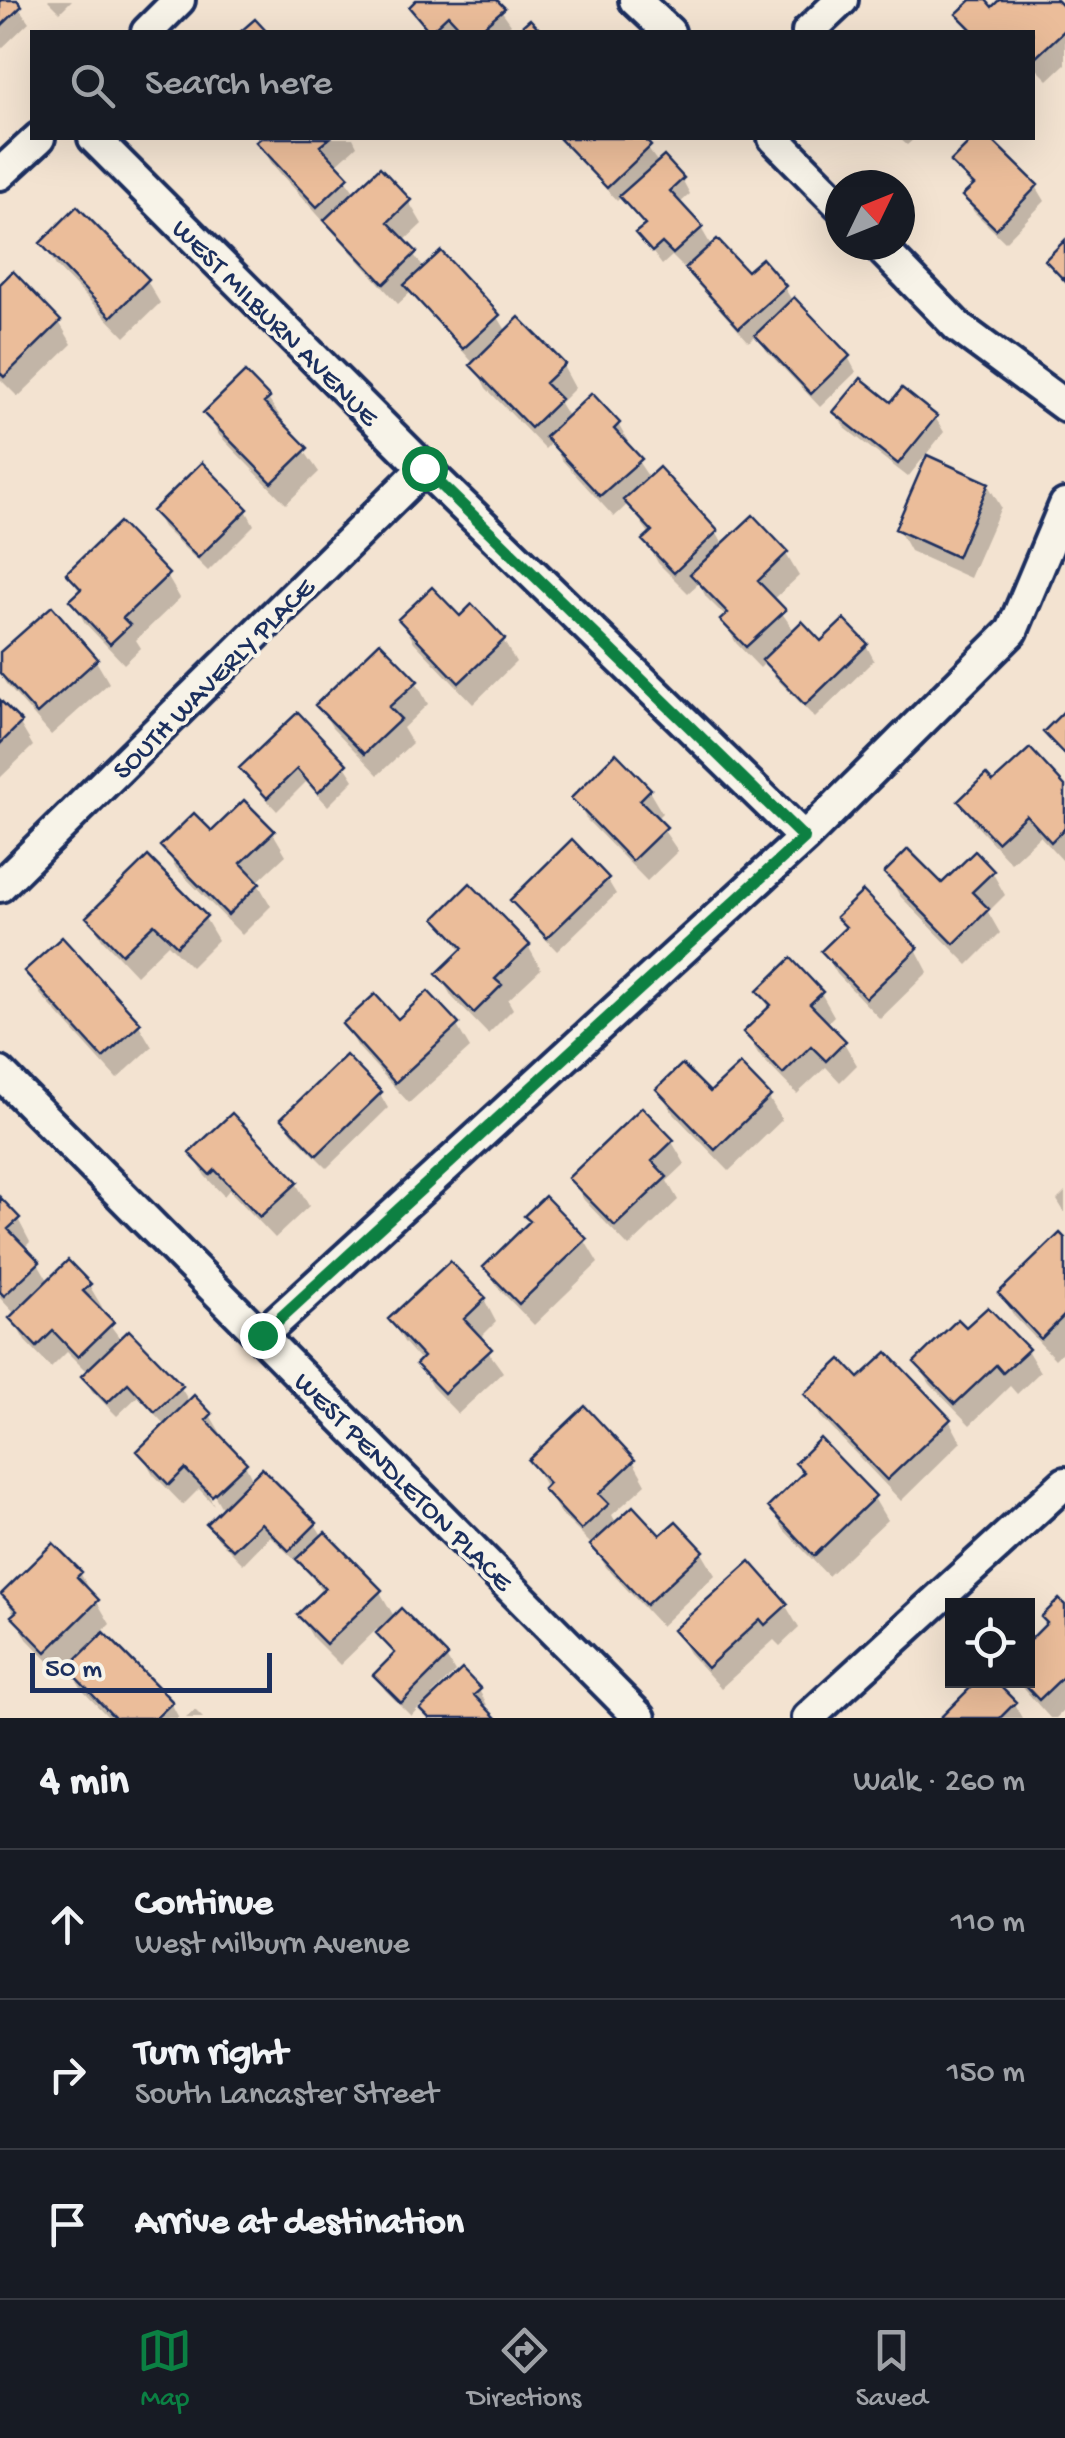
<!DOCTYPE html>
<html lang="en">
<head>
<meta charset="utf-8">
<style>
	:root { --surface:#171b24; --page:#20242c; --text:#f1f3f6; --muted:#9ea1a6; --line:#363941; --accent:#0b8043 }
	body { margin:0; font-family:"Gochi Hand",sans-serif; background:var(--page); color:var(--text) }
	.controls { position:absolute; right:30px; bottom:30px; display:grid; overflow:hidden; border-radius:0px; box-shadow:0 10px 40px #0002 }
	.controls button { width:90px; height:90px; display:grid; place-items:center; padding:0; border:0; border-bottom:2px solid var(--line); background:var(--surface); color:var(--text); font:50px sans-serif }
	.compass { position:absolute; left:825px; top:170px; width:90px; height:90px; border-radius:50%; background:var(--surface); box-shadow:0 10px 40px #0002; rotate:47deg }
	.scale { position:absolute; left:30px; bottom:25px; width:242px; box-sizing:border-box; padding-left:10px; border:5px solid #1b2f5e; border-top:0; font-size:28px; line-height:35px; white-space:nowrap; color:#1b2f5e; -webkit-text-stroke:8px #f7f3e8; paint-order:stroke }
	.stop { position:absolute; width:30px; height:30px; margin:-22px; border:8px solid #0b8043; border-radius:50%; background:#fff }
	.stop.end { background:#0b8043; border-color:#fff; box-shadow:0 2px 10px #0008 }
	.list { margin:0; padding:0; list-style:none }
	h2 { display:flex; justify-content:space-between; align-items:center; height:130px; margin:0; padding:0 40px; font-size:42px }
	h2 small { font-size:32px; font-weight:400; color:var(--muted) }
	.list li { display:grid; grid-template-columns:65px 1fr auto; gap:30px; align-items:center; box-sizing:border-box; height:150px; padding:0 40px; border-top:2px solid var(--line) }
	.list b { display:block; font-size:38px; white-space:nowrap }
	.list p { margin:0; font-size:32px; white-space:nowrap; color:var(--muted) }
	.list em { font-size:32px; font-style:normal; color:var(--muted) }
	.icon { flex:none; width:55px; height:55px; fill:none; stroke:currentColor; stroke-width:2; stroke-linecap:round; stroke-linejoin:round }
	.map { position:relative; flex:none; width:1065px; height:1718px; overflow:hidden }
	.search { position:absolute; background:var(--surface); box-shadow:0 10px 40px #0002; left:30px; right:30px; top:30px; height:110px; display:flex; align-items:center; gap:25px; box-sizing:border-box; padding:0 35px; border-radius:0px; color:var(--muted); font-size:38px }
	.sheet { height:580px; background:var(--surface) }
	nav { display:flex; justify-content:space-around; align-items:center; box-sizing:border-box; height:140px; border-top:2px solid var(--line); background:var(--surface); font-size:28px; color:var(--muted) }
	nav a { display:grid; justify-items:center; gap:5px }
	nav .on { color:var(--accent) }
	.map>svg:first-child { display:block }
	.shadow { fill:#0003 }
	.building { fill:#ebbd9a; stroke:#1b2f5e; stroke-width:2.5 }
	.lines { fill:none; stroke-linecap:round; stroke-linejoin:round }
	.street-casing { stroke:#1b2f5e; stroke-width:38 }
	.street { stroke:#f7f3e8; stroke-width:30 }
	.route { stroke:#0b8043; stroke-width:12 }
	.labels { text-anchor:middle; stroke-width:8; stroke-linejoin:round; paint-order:stroke }
	.street-label { font-size:28px; fill:#1b2f5e; stroke:#f7f3e8 }
</style>
</head>
<body>
<div class="map">
<svg width="1065" height="1718" viewBox="0 0 1065 1718">
	<rect width="100%" height="100%" fill="#f3e3d1"/>
	<filter id="ink" filterUnits="userSpaceOnUse"><feTurbulence type="fractalNoise" baseFrequency=".01" numOctaves="2"/><feDisplacementMap in="SourceGraphic" scale="20" xChannelSelector="R" yChannelSelector="G"/><feConvolveMatrix kernelMatrix="1 2 1 2 8 2 1 2 1" color-interpolation-filters="sRGB"/></filter>
	<g filter="url(#ink)">
		<path class="shadow" d="M0 0H13L29 22 0 50Z
			M48 0H72L60 12Z
			M420 0H494L511 24 502 32H462L458 29 454 32H429L412 7Z
			M975 0H982L992 10 1003 0H1054L1065 12V64L1048 80 1032 64V32H970L959 15Z
			M265 138H353L357 146 335 166 356 194 409 202 422 224 404 241 425 270 498 317 507 332 563 366 575 388 560 403 569 418 618 424 631 447 629 448 650 479 716 532 724 546 786 554 799 576 773 600 795 632 821 644 866 645 874 660 815 718 774 676 766 662 760 668 736 643 723 620 726 617 706 597 699 583 688 593 658 563 646 540 651 536 628 504 614 517 561 459 552 442 545 449 486 388 474 364 411 292 398 304 272 164 260 142Z
			M559 138H640L659 164 682 179 690 194 679 204 701 228 712 247 747 275 784 287 793 302 848 357 856 372 820 407 766 350 757 334 749 342 697 284 686 265 683 267 672 256 662 265 639 234 646 227 622 196 617 201Z
			M899 138H915L907 145Z
			M977 138H986L1036 186 1045 201 1005 242 974 212 965 197 973 189 953 163Z
			M43 243 147 281 160 303 125 337 56 266Z
			M0 287 59 322 72 344 18 397 0 379Z
			M268 399 319 472 286 504 219 435 206 413Z
			M891 405 935 417 944 432 908 477 845 428 836 413Z
			M988 485 1001 507 970 578 910 551 898 529Z
			M246 510 254 525 208 571 163 527 155 512Z
			M69 573 167 576 180 598 136 640 141 648 124 664 85 623 72 601 80 593Z
			M51 610 96 661 109 683 51 735 6 684 0 674V655Z
			M401 620H460L503 640 516 662 473 704 414 642Z
			M416 682 428 704 403 728 412 743 378 775 332 727 319 705Z
			M0 703 20 724 33 746 0 778Z
			M298 716 345 766 354 780 328 806 306 782 277 811 251 783 242 769Z
			M616 757 649 791 662 813 656 819 678 851 647 881 587 820 574 798Z
			M993 786 1065 789V863L1040 836 1011 863 974 823 961 801Z
			M273 833 286 855 257 882 271 906 242 935 176 868 163 846 212 835Z
			M992 872 1005 895 988 912 1000 933 968 965 900 896 887 873 942 887Z
			M607 879 616 894 557 951 522 915 513 900Z
			M89 917 205 918 218 940 191 967 168 944 136 975 102 939Z
			M438 918 528 946 541 969 508 1000 513 1009 488 1034 452 997 439 975 462 952Z
			M839 918 916 949 928 972 880 1019 837 974 824 952 846 930Z
			M62 940 139 1025 152 1047 117 1079 40 994 28 972Z
			M760 992 821 993 834 1016 826 1024 844 1043 857 1065 840 1082 826 1067 797 1094 759 1055 746 1033 770 1009Z
			M428 994 457 1026 470 1048 409 1103 358 1047 345 1025 397 1022Z
			M659 1090 710 1096 769 1098 782 1120 729 1171 672 1112Z
			M380 1094 388 1108 327 1168 292 1133 284 1118Z
			M672 1142 685 1164 667 1181 678 1200 629 1247 584 1200 571 1178Z
			M192 1153 296 1183 309 1206 275 1238 229 1190 224 1196 205 1176Z
			M1065 1192V1213L1057 1200Z
			M0 1201 18 1219 30 1242 24 1248 38 1263 49 1282 89 1285 102 1307 99 1310 122 1341 181 1388 190 1403 210 1415 223 1437 221 1440 245 1464 253 1480 315 1524 323 1537 380 1592 395 1618 446 1657 455 1672 432 1695 435 1698 479 1690 487 1705 484 1709 492 1718H428L421 1705 411 1716 385 1690 376 1675 395 1656 377 1629 340 1665 313 1638 300 1616 323 1593 301 1562 299 1564 270 1536 243 1564 218 1539 209 1524 223 1510 208 1484 204 1487 214 1505 199 1489 183 1505 153 1474 140 1451 166 1426 138 1396 117 1416 92 1391 84 1376 88 1373 67 1352 51 1368 25 1341 12 1318 16 1315 0 1298Z
			M527 1217 585 1241 598 1263 534 1325 499 1289 486 1267 531 1223Z
			M1065 1242V1349L1055 1359 1014 1316 1001 1294Z
			M484 1299 496 1322 479 1339 503 1372 458 1414 432 1387 419 1364 422 1362 404 1342 391 1320Z
			M966 1331 1027 1350 1040 1372 1017 1394 1010 1386 970 1425 930 1384 917 1362Z
			M859 1382 949 1420 961 1442 901 1501 820 1416 808 1394Z
			M531 1460 633 1461 646 1484 612 1515 617 1524 660 1538 676 1524 702 1553 715 1575 661 1626 606 1567 596 1549 559 1512Z
			M798 1463 874 1498 887 1520 828 1576 784 1530 771 1508 805 1475Z
			M750 1564 786 1606 799 1628 780 1646 774 1640 721 1688 689 1653 676 1630Z
			M80 1573 110 1624 102 1632 171 1703 179 1718H109L83 1691 68 1665 60 1673 27 1639 4 1595Z
			M1065 1609V1709L1056 1718H1050L1016 1680H1028V1646Z
			M1014 1704 1022 1718H943Z
			M195 1710 203 1718H186Z"/>
		<path class="building" d="M0 0H17L22 6 0 27Z
			M416 0H497L505 8 477 32H464L448 15 430 32 409 7Z
			M971 0H986L992 7 999 0H1057L1065 8V30L1034 59 1032 32H974L956 14Z
			M255 19 267 32H240Z
			M530 19 542 32H515Z
			M261 138H330L320 146 349 177 317 207 256 142Z
			M559 138H644L651 146 607 188Z
			M974 138H990L1038 185 996 229 962 196 974 185 950 162Z
			M664 156 684 178 670 191 703 227 673 254 662 243 652 252 635 233 645 225 619 196Z
			M380 167 411 200 388 222 417 252 384 284 324 220Z
			M77 206 149 279 111 317 40 243Z
			M717 239 747 271 762 258 786 286 739 328 685 268Z
			M1065 240V281L1045 260Z
			M441 251 500 315 463 349 404 285Z
			M13 271 61 321 4 377 0 373V284Z
			M794 297 850 356 811 394 755 335Z
			M519 317 565 364 545 383 561 399 531 428 470 365Z
			M245 372 270 398 264 403 308 448 272 483 203 413Z
			M861 378 891 402 902 388 937 416 898 464 833 412Z
			M592 393 620 423 614 429 642 459 600 496 545 437Z
			M927 455 989 483 957 557 895 529Z
			M202 462 248 509 198 558 152 511Z
			M659 467 718 531 674 573 642 540 652 531 623 500Z
			M753 515 788 552 758 581 786 610 746 647 720 620 728 613 690 574Z
			M119 522 169 574 123 618 130 625 110 644 69 600 81 589 66 573Z
			M432 587 460 616 472 604 505 639 459 683 398 619Z
			M52 606 98 659 37 714 0 673V652Z
			M844 619 868 644 805 705 762 660 802 621 821 641Z
			M380 642 418 681 389 707 401 719 364 754 315 705Z
			M0 700 22 722 0 744Z
			M1065 710V755L1043 732Z
			M298 712 347 764 318 793 297 769 267 798 239 768Z
			M1030 748 1065 786V828L1051 842 1026 815 997 842 958 801 986 774 993 782Z
			M616 753 651 789 640 800 667 827 632 861 571 798Z
			M244 800 275 831 241 863 260 883 228 915 160 846 194 813 212 831Z
			M572 839 609 878 547 938 510 900Z
			M908 849 942 883 975 851 994 871 972 892 989 909 954 944 884 873Z
			M148 856 207 916 177 946 154 924 122 954 86 917Z
			M470 883 530 945 495 979 502 985 474 1013 436 974 463 948 435 918Z
			M863 891 918 948 866 998 821 951 846 927 836 917Z
			M62 937 141 1023 103 1058 24 971Z
			M791 958 823 992 810 1004 846 1041 826 1061 811 1046 783 1074 743 1032 771 1005 757 991Z
			M428 991 459 1024 395 1083 342 1024 375 994 398 1019Z
			M346 1055 382 1092 317 1155 281 1118Z
			M682 1064 710 1092 740 1064 771 1096 715 1150 656 1089Z
			M642 1107 674 1140 652 1161 667 1177 615 1226 568 1178Z
			M232 1113 298 1182 260 1217 215 1170 210 1175 189 1153Z
			M545 1196 587 1239 519 1304 483 1267 530 1221 524 1216Z
			M0 1197 20 1218 8 1229 40 1262 4 1296 0 1292Z
			M1060 1233 1065 1238V1315L1041 1339 998 1293Z
			M68 1260 91 1284 83 1291 114 1322 78 1357 53 1331 37 1347 9 1318Z
			M450 1261 486 1298 464 1319 492 1349 444 1393 416 1364 423 1357 388 1319Z
			M988 1307 1029 1349 1003 1373 996 1365 955 1404 914 1362 958 1319 966 1327Z
			M129 1330 183 1386 155 1412 128 1383 107 1403 81 1376Z
			M887 1352 951 1419 887 1480 804 1394 841 1359 859 1378Z
			M194 1395 212 1414 206 1420 247 1463 212 1496 185 1469 169 1485 137 1451Z
			M585 1406 635 1460 599 1494 609 1504 581 1530 543 1489 549 1483 528 1460Z
			M820 1438 876 1496 814 1556 768 1507 804 1472 795 1463Z
			M262 1468 317 1523 289 1551 261 1523 233 1550 206 1524Z
			M633 1506 660 1535 676 1521 704 1551 646 1605 590 1545Z
			M325 1532 382 1590 326 1644 297 1615 325 1588 296 1559Z
			M53 1543 82 1572 77 1577 99 1600 46 1652 11 1616 17 1611 1 1594Z
			M750 1561 788 1604 765 1625 760 1619 707 1668 673 1630Z
			M1059 1599 1065 1605V1675L1039 1700 1020 1680H1028V1642L1047 1623 1041 1617Z
			M401 1608 448 1656 401 1703 373 1675 395 1653 376 1633Z
			M104 1632 173 1702 156 1718H115L67 1668Z
			M462 1669 481 1689 474 1695 496 1718H429L420 1709Z
			M978 1680H994L1016 1702 1000 1718H940Z"/>
		<g class="lines">
			<g class="street-casing">
				<path id="street" d="M635 0 669 32
					M147 32 179 0
					M808 32 842 0
					M94 138 424 468 804 838
					M774 138 840 205
					M0 174 39 138
					M878 245 958 327 1065 406
					M0 886 424 468
					M0 1073 640 1718
					M262 1335 804 838 1012 631 1065 505
					M808 1718 1065 1483"/>
			</g>
			<use href="#street" class="street"/>
		</g>
	</g>
	<g class="lines" filter="url(#ink)">
		<path class="route" d="M262 1335 804 838 424 468"/>
	</g>
	<g class="labels">
		<g class="street-label">
			<text transform="translate(277 321) rotate(45)" y="10">WEST MILBURN AVENUE</text>
			<text transform="translate(212 677) rotate(-45)" y="10">SOUTH WAVERLY PLACE</text>
			<text transform="translate(405 1480) rotate(45)" y="10">WEST PENDLETON PLACE</text>
		</g>
	</g>
</svg>
<div class="controls">
<button><svg class="icon" aria-label="locate" viewBox="0 0 24 24"><circle cx="12" cy="12" r="6"/><path d="M12 2v4M12 18v4M2 12h4M18 12h4"/></svg></button>
</div>
<svg class="compass" viewBox="-18 -18 36 36"><path d="M0-13l5 13h-10z" fill="#e53935"/><path d="M0 13l5-13h-10z" fill="#9ea1a6"/></svg>
<div class="scale">50 m</div>
<div class="stop" style="left:424px;top:468px"></div>
<div class="stop end" style="left:262px;top:1335px"></div>
<div class="search"><svg class="icon" aria-label="search" viewBox="0 0 24 24"><circle cx="10" cy="10" r="6"/><path d="M15 15l6 6"/></svg>Search here</div>
</div>
<section class="sheet">
<h2>4 min<small>Walk · 260 m</small></h2>
<ul class="list">
<li><svg class="icon" aria-label="ahead" viewBox="0 0 24 24"><path d="M12 20V5M6 11l6-6 6 6"/></svg><div><b>Continue</b><p>West Milburn Avenue</p></div><em>110 m</em></li>
<li><svg class="icon" aria-label="right" viewBox="0 0 24 24"><path d="M7 20v-9h11M14 6l5 5-5 5"/></svg><div><b>Turn right</b><p>South Lancaster Street</p></div><em>150 m</em></li>
<li><svg class="icon" aria-label="arrive" viewBox="0 0 24 24"><path d="M6 21V4h12l-3 4 3 4H6"/></svg><div><b>Arrive at destination</b></div></li>
</ul>
</section>
<nav>
<a class="on"><svg class="icon" aria-label="map" viewBox="0 0 24 24"><path d="M3 6l6-2 6 2 6-2v14l-6 2-6-2-6 2zM9 4v14M15 6v14"/></svg>Map</a>
<a><svg class="icon" aria-label="directions" viewBox="0 0 24 24"><path d="M12 3l9 9-9 9-9-9zM9 14v-3h6M13 9l2 2-2 2"/></svg>Directions</a>
<a><svg class="icon" aria-label="saved" viewBox="0 0 24 24"><path d="M7 4h10v16l-5-4-5 4z"/></svg>Saved</a>
</nav>
</body>
</html>
